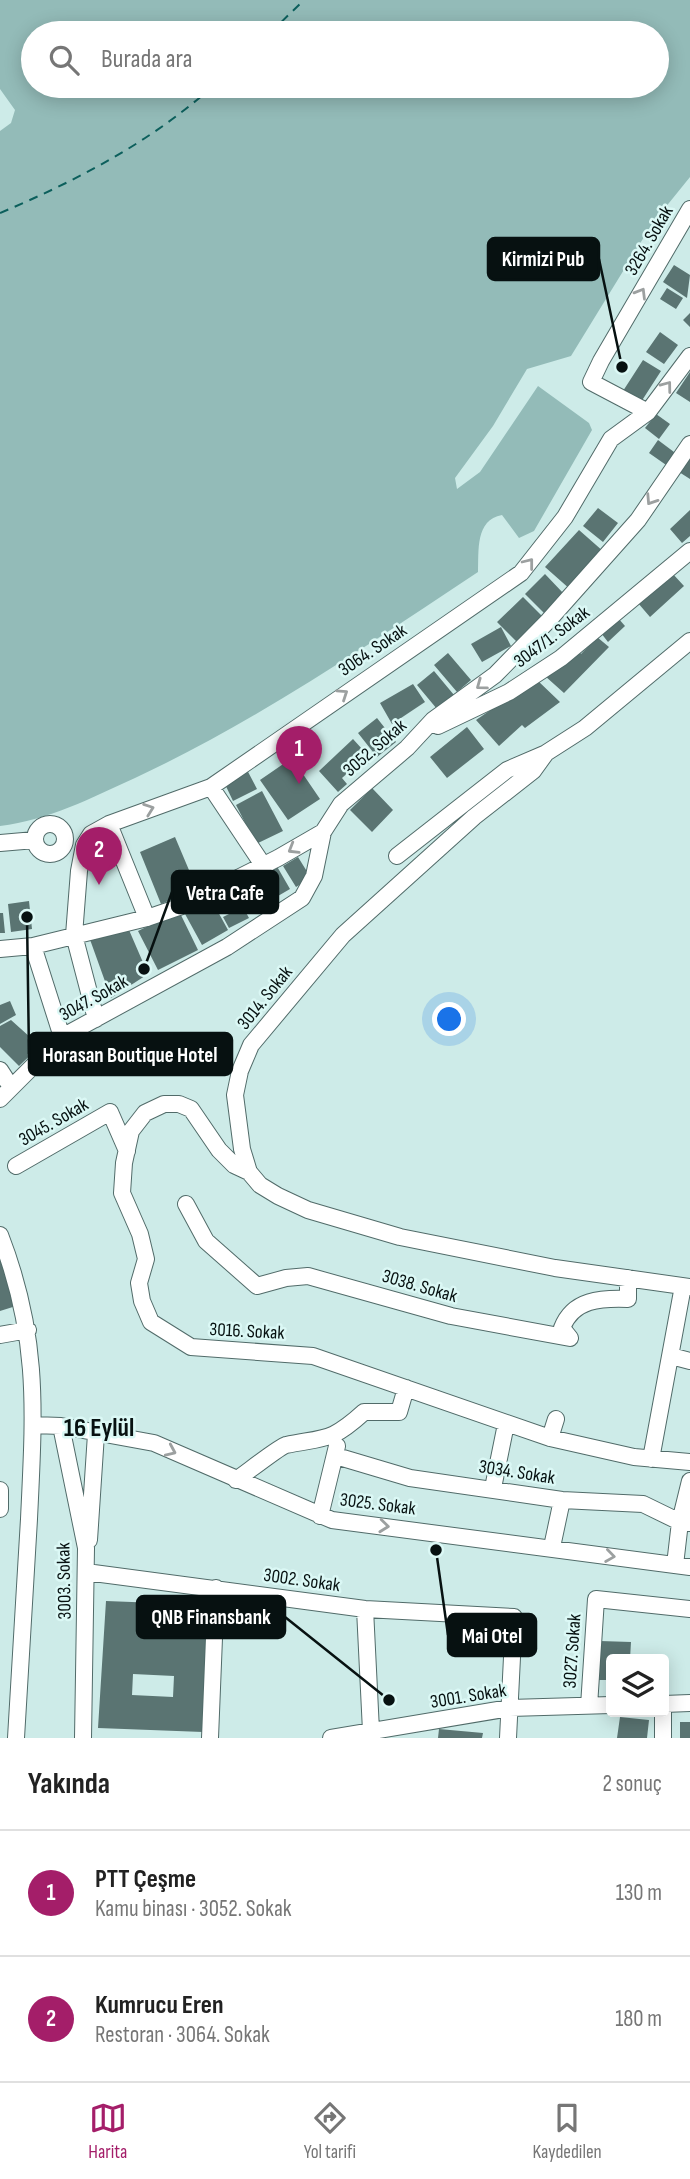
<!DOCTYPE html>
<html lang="tr">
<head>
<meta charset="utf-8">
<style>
	:root { --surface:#fff; --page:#f6f6f6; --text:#222; --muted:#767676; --line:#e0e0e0; --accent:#a41e69 }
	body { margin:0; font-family:"Sofia Sans Condensed",sans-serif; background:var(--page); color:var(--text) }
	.controls { position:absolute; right:21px; bottom:21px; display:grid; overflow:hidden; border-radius:7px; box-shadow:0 4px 18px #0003 }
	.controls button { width:63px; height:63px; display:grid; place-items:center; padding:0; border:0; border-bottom:2px solid var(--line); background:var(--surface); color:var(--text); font:35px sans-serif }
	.you { position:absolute; left:450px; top:1020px; width:24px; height:24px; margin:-18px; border:5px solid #fff; border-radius:50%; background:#1a73e8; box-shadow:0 0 0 10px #1a73e833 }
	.badge { display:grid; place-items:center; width:46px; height:46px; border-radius:50%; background:var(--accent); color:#fff; font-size:23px; font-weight:700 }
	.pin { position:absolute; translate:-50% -58px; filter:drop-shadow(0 2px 4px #0008) }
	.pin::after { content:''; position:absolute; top:37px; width:24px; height:21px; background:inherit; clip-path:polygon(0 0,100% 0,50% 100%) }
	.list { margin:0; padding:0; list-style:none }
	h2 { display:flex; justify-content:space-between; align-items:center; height:91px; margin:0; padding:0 28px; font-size:30px }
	h2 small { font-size:23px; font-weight:400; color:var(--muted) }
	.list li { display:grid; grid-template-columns:46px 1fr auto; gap:21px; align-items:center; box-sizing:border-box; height:126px; padding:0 28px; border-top:2px solid var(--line) }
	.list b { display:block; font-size:26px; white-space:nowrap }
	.list p { margin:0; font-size:23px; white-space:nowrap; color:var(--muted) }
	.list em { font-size:23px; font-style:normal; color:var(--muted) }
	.icon { flex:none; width:38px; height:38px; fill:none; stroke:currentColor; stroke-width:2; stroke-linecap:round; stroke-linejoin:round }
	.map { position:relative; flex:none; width:690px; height:1738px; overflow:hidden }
	.search { position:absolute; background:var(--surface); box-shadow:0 4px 18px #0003; left:21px; right:21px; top:21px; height:77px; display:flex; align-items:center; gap:18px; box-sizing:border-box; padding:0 24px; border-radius:38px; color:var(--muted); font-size:26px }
	.sheet { height:343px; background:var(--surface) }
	nav { display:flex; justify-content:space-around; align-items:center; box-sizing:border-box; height:98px; border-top:2px solid var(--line); background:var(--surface); font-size:19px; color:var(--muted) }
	nav a { display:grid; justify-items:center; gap:4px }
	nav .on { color:var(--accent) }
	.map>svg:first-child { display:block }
	.water { fill:#93bbb8; fill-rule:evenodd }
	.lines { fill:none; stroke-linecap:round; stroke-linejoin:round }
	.ferry { stroke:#0c5f5c; stroke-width:2; stroke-dasharray:9 7; stroke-linecap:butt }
	.building { fill:#5a7472; fill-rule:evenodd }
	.minor-casing { stroke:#516b69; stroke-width:18 }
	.minor { stroke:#fff; stroke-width:16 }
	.oneway { stroke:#9ca0a0 }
	.labels { text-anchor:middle; stroke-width:5; stroke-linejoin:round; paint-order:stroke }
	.street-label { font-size:19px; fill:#071111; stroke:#dbf8f5 }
	.district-label { font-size:26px; font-weight:bold; fill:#071111; stroke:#dbf8f5 }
	.leader { fill:none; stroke:#071111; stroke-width:2.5 }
	.callout-dot { fill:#071111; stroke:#dbf8f5; stroke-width:2.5 }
	.callout { fill:#071111; stroke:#071111; stroke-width:2.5 }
	.callout-label { font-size:21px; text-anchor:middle; font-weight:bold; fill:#fff }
</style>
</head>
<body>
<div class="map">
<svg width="690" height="1738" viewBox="0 0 690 1738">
	<rect width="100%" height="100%" fill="#cdebe8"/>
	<path class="water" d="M0 0H690V177L652 224 571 356 527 369 493 426 455 478 457 489 480 472 538 386 589 423 592 430 534 531 519 538 502 515C475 520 479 551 478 572 366 646 257 721 135 778 91 798 49 820 0 826V131L11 123 15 110 0 89ZM33 33H657V86H33Z"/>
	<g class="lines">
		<path class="ferry" d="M270 33 304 0
			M0 213C76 181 151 142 213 86"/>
	</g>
	<path class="building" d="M674 265 690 275 687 298 663 282Z
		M667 288 683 298 676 309 660 299Z
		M690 313V327L683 320Z
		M660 332 678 345 664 364 646 352Z
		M643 360 661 371 641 402 623 391Z
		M690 372V402L676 393Z
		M656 414 670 424 659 439 645 428Z
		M658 440 678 455 669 467 649 453Z
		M690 456V479L679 472Z
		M598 508 618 523 603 542 583 526Z
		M690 510V536L682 543 670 529Z
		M579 530 604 552 571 590 545 567Z
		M672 573 684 586 650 617 638 603Z
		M545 574 564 594 544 613 525 594Z
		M523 597 542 616 517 642 497 622Z
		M618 618 625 626 608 642 601 633Z
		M501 627 511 646 482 662 471 644Z
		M597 637 609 647 564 693 545 676 579 651 581 654Z
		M448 653 471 680 457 692 434 665Z
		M434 671 454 695 437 709 417 685Z
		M536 679 560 702 525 728 522 725 499 746 476 720Z
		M413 684 425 702 392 724 380 703Z
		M377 718 396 742 377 757 358 733Z
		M467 727 484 749 447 778 430 757Z
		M353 739 372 760 365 767 360 762 342 778 347 784 338 792 319 771Z
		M292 758 320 799 288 820 260 780Z
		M246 768 257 789 233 801 223 780Z
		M372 788 393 810 372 832 350 810Z
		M262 791 283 831 256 844 236 805Z
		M175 837 197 889 161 904 140 852Z
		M298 857 311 878 296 887 283 866Z
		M275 863 290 889 254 910 239 884Z
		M211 899 228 930 202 945 185 914Z
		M29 901 32 929 11 932 8 904Z
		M243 907 249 918 229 928 223 917Z
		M179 911 198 950 158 970 138 931Z
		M0 913H3L5 933H0Z
		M129 930 148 974 111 998 88 934Z
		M10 1001 16 1015 0 1024V1005Z
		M11 1020 40 1046 19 1066 0 1047V1026Z
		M0 1258 16 1306 0 1311Z
		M106 1601 209 1605 203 1732 98 1728ZM133 1674 174 1676 173 1697 132 1695Z
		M600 1641 631 1642 630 1659H611V1680H599Z
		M620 1717 649 1720 647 1738H617Z
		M680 1722H690V1738H680Z
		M439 1729 483 1733 482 1738H438Z"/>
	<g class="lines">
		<g class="minor-casing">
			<path id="minor" d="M648 412 591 382 601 361 690 209
				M690 641 585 728 546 753 533 771 474 817 343 935 251 1045 240 1071 235 1095 242 1149 249 1172 260 1185 278 1196 308 1210 400 1237 555 1268 690 1287
				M438 726 509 692 561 658 690 551
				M211 787 263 865
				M109 824 147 918
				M35 839a15 15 0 1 1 30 0a15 15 0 1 1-30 0Z
				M0 843 35 840
				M397 856 507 770 544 754
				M33 946 62 1037
				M0 949 33 946 147 918 182 906 278 858 323 832 341 804 407 748 433 720 495 675 548 621 638 520 690 444
				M96 1019 74 935 79 871 84 845 91 834 109 824 211 787 521 573 565 517 611 439 648 412 690 356
				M0 1070 11 1087
				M0 1099 62 1037 227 947 302 898 314 876 323 832
				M16 1166 110 1112 127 1151
				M249 1172 234 1165 219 1150 191 1109 179 1104H164L145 1113 131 1131 124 1163 122 1193 140 1234 146 1259 139 1283 142 1301 151 1322 191 1347 313 1356 550 1438 634 1457 690 1462
				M186 1204 206 1241 257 1286 286 1278 308 1276 451 1316 570 1338 562 1328C573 1299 601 1298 628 1299V1278
				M0 1235C40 1338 34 1412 29 1519 25 1592 20 1665 16 1738
				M0 1335 28 1330
				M671 1356 690 1361
				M33 1425 61 1426 154 1443 332 1520 690 1567
				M61 1426 86 1548 83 1738
				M550 1438 556 1419
				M336 1456 410 1478 562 1500 643 1504 680 1522 690 1523
				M651 1459 683 1286
				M236 1480C245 1474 279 1447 286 1445 326 1437 331 1442 364 1412H399L406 1388
				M493 1488 506 1424
				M0 1490V1509
				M320 1516 337 1446
				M89 1540 96 1434
				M552 1547 562 1500
				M675 1565 680 1522 690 1481
				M86 1572 365 1609 514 1617 508 1738
				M365 1609 371 1731
				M664 1704 690 1703
				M589 1706 596 1599 690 1609
				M210 1738 216 1588
				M331 1738 510 1708 611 1705
				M663 1738V1712"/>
		</g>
		<use href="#minor" class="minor"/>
	</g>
	<defs><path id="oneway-chevron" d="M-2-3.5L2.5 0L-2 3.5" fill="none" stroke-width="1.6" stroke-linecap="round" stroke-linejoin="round" transform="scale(1.75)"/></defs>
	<g class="oneway">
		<use href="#oneway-chevron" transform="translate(641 293) rotate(-59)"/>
		<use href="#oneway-chevron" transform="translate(667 386) rotate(-53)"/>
		<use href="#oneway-chevron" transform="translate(651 500) rotate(123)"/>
		<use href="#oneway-chevron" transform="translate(529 563) rotate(-52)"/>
		<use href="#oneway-chevron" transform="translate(481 685) rotate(144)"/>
		<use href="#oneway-chevron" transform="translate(343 694) rotate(-34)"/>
		<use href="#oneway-chevron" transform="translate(149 809) rotate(-20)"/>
		<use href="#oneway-chevron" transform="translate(293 849) rotate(149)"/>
		<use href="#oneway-chevron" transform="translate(171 1451) rotate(24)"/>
		<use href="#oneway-chevron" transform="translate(384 1526) rotate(6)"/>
		<use href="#oneway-chevron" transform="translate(610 1556) rotate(8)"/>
	</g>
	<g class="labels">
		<g class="street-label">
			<text transform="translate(648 240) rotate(-60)" y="7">3264. Sokak</text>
			<text transform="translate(551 636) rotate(-37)" y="7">3047/1. Sokak</text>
			<text transform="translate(372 649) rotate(-34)" y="7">3064. Sokak</text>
			<text transform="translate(374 747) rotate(-41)" y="7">3052. Sokak</text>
			<text transform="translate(93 997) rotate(-29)" y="7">3047. Sokak</text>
			<text transform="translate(264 997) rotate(-51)" y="7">3014. Sokak</text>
			<text transform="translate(53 1121) rotate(-30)" y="7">3045. Sokak</text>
			<text transform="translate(420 1285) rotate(16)" y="7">3038. Sokak</text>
			<text transform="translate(247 1330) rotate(3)" y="7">3016. Sokak</text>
			<text transform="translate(517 1471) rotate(9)" y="7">3034. Sokak</text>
			<text transform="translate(378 1503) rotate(7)" y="7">3025. Sokak</text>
			<text transform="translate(302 1579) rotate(8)" y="7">3002. Sokak</text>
			<text transform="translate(63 1581) rotate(-91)" y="7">3003. Sokak</text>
			<text transform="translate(571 1651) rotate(-86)" y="7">3027. Sokak</text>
			<text transform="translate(468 1695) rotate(-9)" y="7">3001. Sokak</text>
		</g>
		<g class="district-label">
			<text x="99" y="1436">16 Eylül</text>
		</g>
	</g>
	<path class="leader" d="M622 367L599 259M144 969L172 892M27 917L29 1054M389 1700L285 1617M436 1550L448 1635"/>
	<g class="callout-dot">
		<circle cx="622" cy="367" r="7"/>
		<circle cx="144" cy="969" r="7"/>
		<circle cx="27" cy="917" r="7"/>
		<circle cx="389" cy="1700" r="7"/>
		<circle cx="436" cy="1550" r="7"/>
	</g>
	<g class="callout">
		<rect x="488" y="238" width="111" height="42" rx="7"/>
		<rect x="172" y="871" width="106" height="42" rx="7"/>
		<rect x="29" y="1033" width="203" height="42" rx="7"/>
		<rect x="137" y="1596" width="148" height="42" rx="7"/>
		<rect x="448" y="1614" width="88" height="42" rx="7"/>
	</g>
	<g class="callout-label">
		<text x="543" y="266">Kirmizi Pub</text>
		<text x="225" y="900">Vetra Cafe</text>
		<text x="130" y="1062">Horasan Boutique Hotel</text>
		<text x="211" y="1624">QNB Finansbank</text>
		<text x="492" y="1643">Mai Otel</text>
	</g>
</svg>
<div class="controls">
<button><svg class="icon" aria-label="layers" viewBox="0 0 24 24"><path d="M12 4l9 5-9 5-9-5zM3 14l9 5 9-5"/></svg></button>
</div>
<div class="you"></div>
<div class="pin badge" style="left:299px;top:784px">1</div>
<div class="pin badge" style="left:99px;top:885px">2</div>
<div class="search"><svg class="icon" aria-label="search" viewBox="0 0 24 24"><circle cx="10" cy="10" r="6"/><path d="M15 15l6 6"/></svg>Burada ara</div>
</div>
<section class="sheet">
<h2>Yakında<small>2 sonuç</small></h2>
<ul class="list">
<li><span class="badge">1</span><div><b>PTT Çeşme</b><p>Kamu binası · 3052. Sokak</p></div><em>130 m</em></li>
<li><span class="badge">2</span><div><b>Kumrucu Eren</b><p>Restoran · 3064. Sokak</p></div><em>180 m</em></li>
</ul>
</section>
<nav>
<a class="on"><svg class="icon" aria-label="map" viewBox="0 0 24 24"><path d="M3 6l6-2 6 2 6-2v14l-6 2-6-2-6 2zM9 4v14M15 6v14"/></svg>Harita</a>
<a><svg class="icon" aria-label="directions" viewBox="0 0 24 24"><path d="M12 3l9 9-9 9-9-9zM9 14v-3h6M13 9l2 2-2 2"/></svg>Yol tarifi</a>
<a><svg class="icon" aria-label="saved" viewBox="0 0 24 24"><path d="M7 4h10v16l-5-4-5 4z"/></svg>Kaydedilen</a>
</nav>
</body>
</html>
